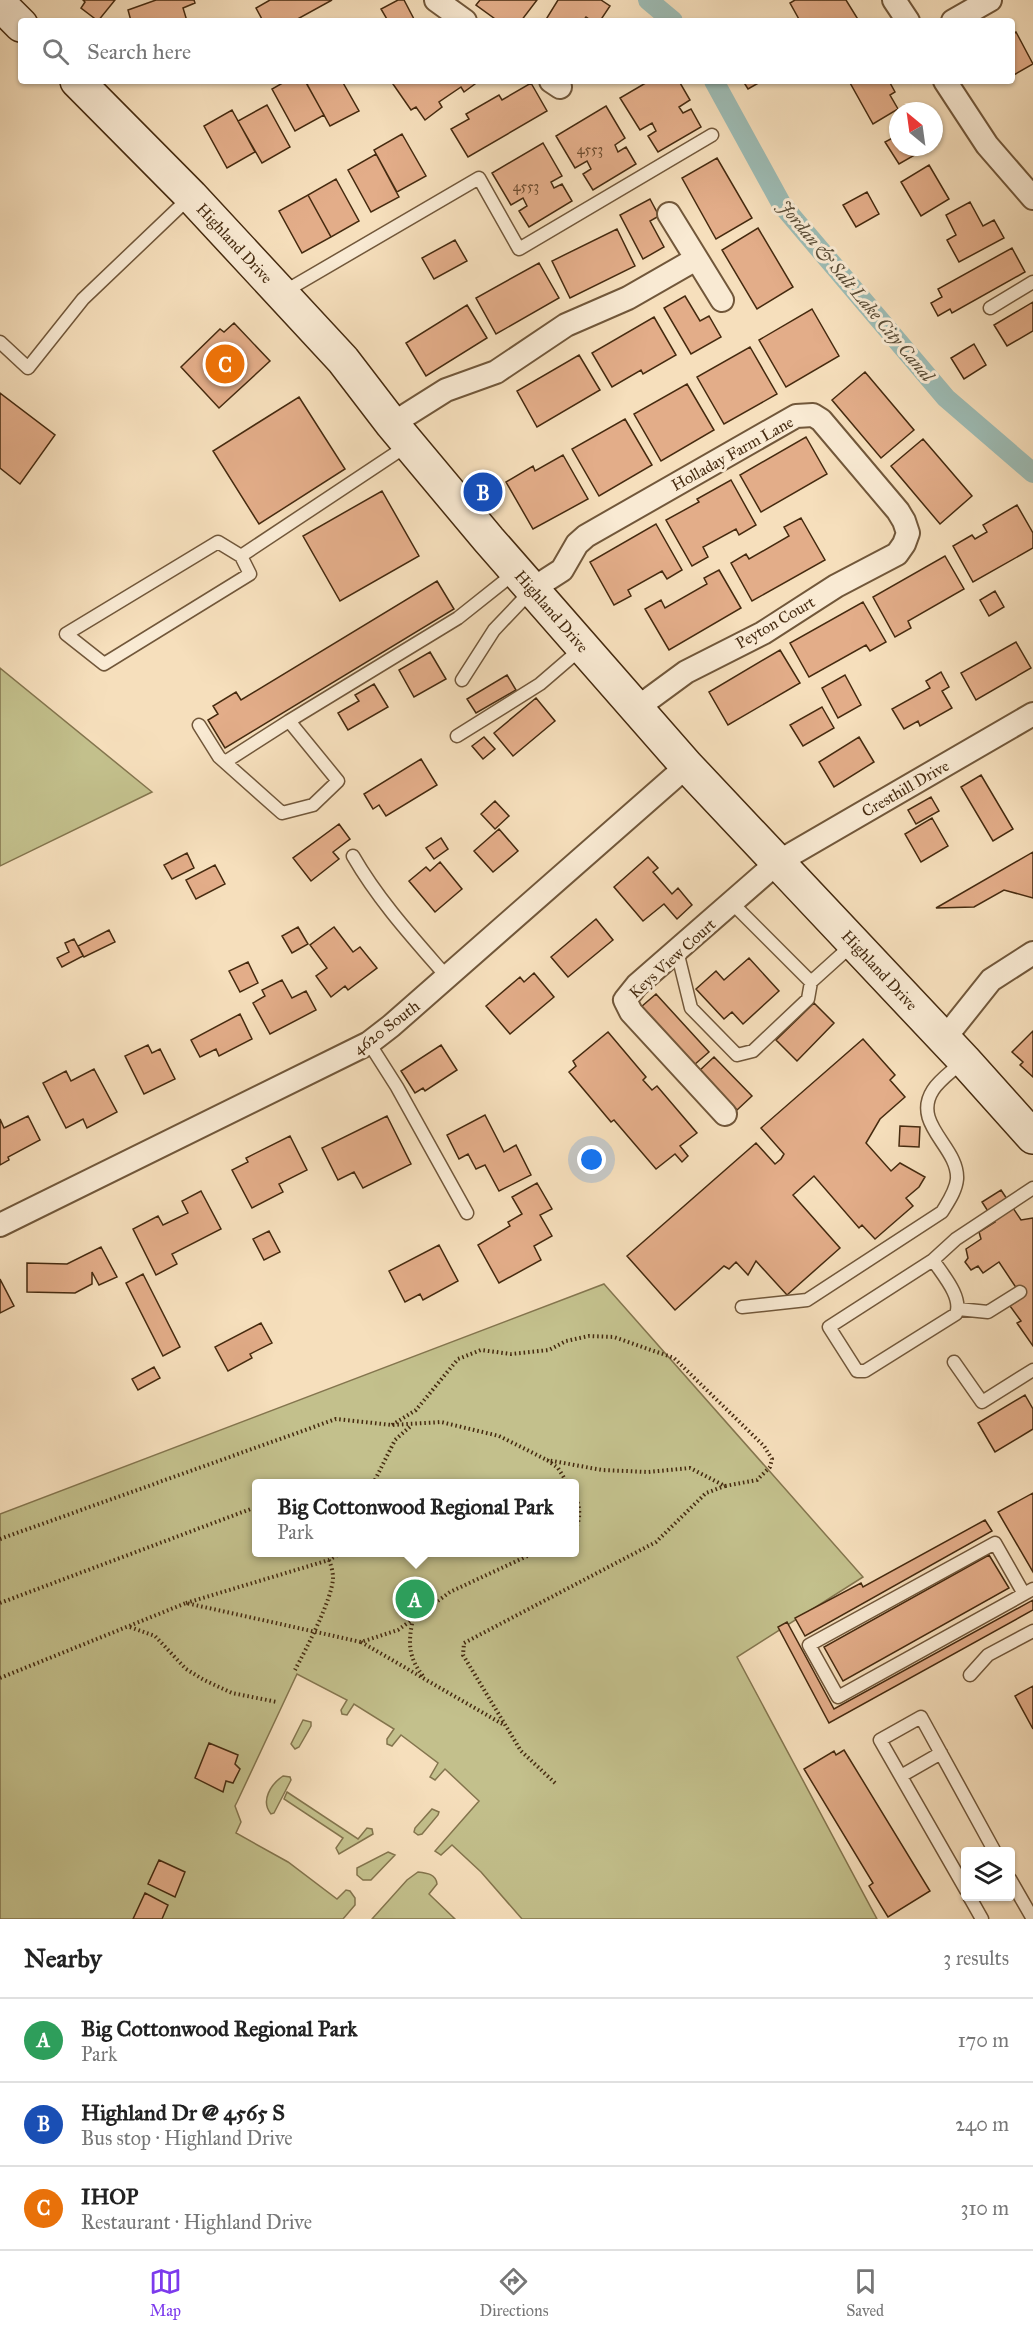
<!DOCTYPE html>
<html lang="en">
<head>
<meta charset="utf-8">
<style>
	:root { --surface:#fff; --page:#f6f6f6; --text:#222; --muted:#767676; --line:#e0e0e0; --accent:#7c3aed }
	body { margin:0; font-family:"IM FELL Great Primer",serif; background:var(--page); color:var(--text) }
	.controls { position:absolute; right:18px; bottom:18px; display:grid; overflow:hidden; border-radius:6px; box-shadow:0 2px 4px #0004 }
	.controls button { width:54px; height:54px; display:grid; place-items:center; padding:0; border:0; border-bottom:2px solid var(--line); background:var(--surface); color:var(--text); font:30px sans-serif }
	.compass { position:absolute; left:889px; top:102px; width:54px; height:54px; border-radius:50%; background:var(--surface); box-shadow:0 2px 4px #0004; rotate:331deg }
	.you { position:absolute; left:592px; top:1160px; width:21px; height:21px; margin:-15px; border:4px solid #fff; border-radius:50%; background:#1a73e8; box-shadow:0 0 0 9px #1a73e833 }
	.badge { display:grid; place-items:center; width:39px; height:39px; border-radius:50%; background:var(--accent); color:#fff; font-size:20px; font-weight:700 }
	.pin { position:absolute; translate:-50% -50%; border:3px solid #fff; box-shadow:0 2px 6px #0006 }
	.popup { position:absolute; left:252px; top:1479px; width:327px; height:78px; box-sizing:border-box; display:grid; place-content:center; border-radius:6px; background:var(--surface); filter:drop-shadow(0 2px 4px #0005); font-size:20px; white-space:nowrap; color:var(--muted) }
	.popup b { font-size:22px; color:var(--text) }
	.popup::after { content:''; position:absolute; left:50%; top:100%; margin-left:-12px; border:12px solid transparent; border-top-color:var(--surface) }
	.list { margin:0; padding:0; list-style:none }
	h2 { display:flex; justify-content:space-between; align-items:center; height:78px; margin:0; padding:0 24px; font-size:26px }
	h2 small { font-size:20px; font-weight:400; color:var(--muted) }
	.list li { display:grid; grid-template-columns:39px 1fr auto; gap:18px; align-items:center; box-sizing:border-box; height:84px; padding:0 24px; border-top:2px solid var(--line) }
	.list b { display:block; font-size:22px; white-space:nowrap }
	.list p { margin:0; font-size:20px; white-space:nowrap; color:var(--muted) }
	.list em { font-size:20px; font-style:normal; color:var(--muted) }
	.icon { flex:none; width:33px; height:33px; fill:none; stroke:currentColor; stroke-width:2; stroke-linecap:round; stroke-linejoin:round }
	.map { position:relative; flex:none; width:1033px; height:1919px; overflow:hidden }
	.search { position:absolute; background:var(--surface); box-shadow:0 2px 4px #0004; left:18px; right:18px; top:18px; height:66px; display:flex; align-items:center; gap:15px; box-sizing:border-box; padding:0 21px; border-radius:6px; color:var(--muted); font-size:22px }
	.sheet { height:330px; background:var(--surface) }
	nav { display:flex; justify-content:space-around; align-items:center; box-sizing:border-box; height:84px; border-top:2px solid var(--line); background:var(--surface); font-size:16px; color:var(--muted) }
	nav a { display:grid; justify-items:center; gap:3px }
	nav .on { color:var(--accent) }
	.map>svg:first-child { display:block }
	.green { fill:#c3c08c; stroke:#84754e; stroke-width:1.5; fill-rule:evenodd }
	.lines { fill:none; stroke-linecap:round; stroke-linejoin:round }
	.canal { stroke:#9dbcb5; stroke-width:20 }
	.building { fill:#e3ad89; stroke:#452a0f; stroke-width:1.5 }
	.lane-casing { stroke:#71573a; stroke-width:15 }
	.street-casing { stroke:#71573a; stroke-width:26 }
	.secondary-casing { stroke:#452a0f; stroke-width:36 }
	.path { stroke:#452a0f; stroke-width:4; stroke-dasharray:1.5 3; stroke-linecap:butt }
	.lane { stroke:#f9ead3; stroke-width:12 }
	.street { stroke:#f9ead3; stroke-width:22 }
	.secondary { stroke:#f9ead3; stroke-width:33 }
	.labels { text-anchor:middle; stroke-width:6; stroke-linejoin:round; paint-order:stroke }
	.number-label { font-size:14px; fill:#6c4b2e }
	.street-label { font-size:16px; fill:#452a0f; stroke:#f9ead3 }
	.water-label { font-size:18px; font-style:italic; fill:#5b4e38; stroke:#f9ead3 }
</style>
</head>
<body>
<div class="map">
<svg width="1033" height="1919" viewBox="0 0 1033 1919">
	<rect width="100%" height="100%" fill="#f6dfbc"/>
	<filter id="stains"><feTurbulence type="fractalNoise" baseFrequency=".00333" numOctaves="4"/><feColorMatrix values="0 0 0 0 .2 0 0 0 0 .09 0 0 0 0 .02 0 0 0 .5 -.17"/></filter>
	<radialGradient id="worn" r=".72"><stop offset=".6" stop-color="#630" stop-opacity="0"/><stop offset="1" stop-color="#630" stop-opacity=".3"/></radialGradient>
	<path class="green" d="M0 668 152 792 0 866Z
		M604 1284 863 1577 737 1657 877 1919H522L481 1872 452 1845 441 1855 435 1851 479 1801 445 1769 435 1780 430 1777 438 1763 401 1735 392 1746 387 1744V1739L394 1729 354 1704 347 1715 342 1714 341 1710 347 1700 297 1674 237 1802 235 1806 241 1822 236 1833 288 1862 337 1899 346 1890 350 1891 355 1898V1905L343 1919H0V1514ZM256 1484H574V1552H256Z
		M303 1720 311 1722V1726L299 1747 295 1749 291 1744Z
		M283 1776 290 1777 291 1780 274 1813 271 1814C260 1801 271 1784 283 1776Z
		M287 1792 358 1839 367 1828 372 1829 373 1834 339 1854 336 1848 343 1838 284 1799Z
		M432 1809 439 1812 438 1815 422 1834 418 1835 414 1832 415 1828Z
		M388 1852 395 1855 371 1880H363L357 1875V1868Z
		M418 1872C427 1873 436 1874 437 1884L429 1894 455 1919H372L407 1880Z"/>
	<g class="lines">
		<path class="canal" d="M648 0 673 21
			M714 81 782 205 946 398 1033 473"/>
	</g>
	<path class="building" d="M83 0H115L98 21 81 8 85 2Z
		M156 0H194L195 3 183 8 187 21H131L128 10Z
		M270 0H332L294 21H263L256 8Z
		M398 0H404L415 21H388L381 9Z
		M480 0H537L521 21H498L476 5Z
		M558 0H601L610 6 600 21H592L586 17 583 21H545Z
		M795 0H846L859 21H800L790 3Z
		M1016 32 1033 64 1012 76V34Z
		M286 81H305L324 115 295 131 272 89Z
		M313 81H342L359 111 330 126 307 84Z
		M396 81H479L464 92 461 87 439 102 442 107 425 120 416 107 411 110 393 84Z
		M649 81H679L690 100 679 107 683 113 691 109 701 127 658 152 648 136 656 131 652 123 640 130 620 98Z
		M743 81H762L748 89Z
		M849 81H878L879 83 889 81 895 92 890 95 898 109 873 124Z
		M531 83 547 111 468 157 451 129 469 119 466 114 499 95 502 100Z
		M267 105 290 147 262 163 238 121Z
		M606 106 625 138 615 145 618 152 626 147 636 164 593 190 583 174 591 169 587 161 575 168 556 136Z
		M232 110 255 152 227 168 204 126Z
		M402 134 426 176 397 192 374 150Z
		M898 135V147L927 148 899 164 885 142Z
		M543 143 562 176 551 182 554 188 562 184 572 201 529 227 519 211 527 206 523 198 511 205 492 173Z
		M376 154 399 197 371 212 348 170Z
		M717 158 752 218 716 239 682 178Z
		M929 165 949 199 921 216 901 182Z
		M336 179 359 221 331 237 308 195Z
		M867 192 879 214 856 227 843 205Z
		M308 195 331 237 302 253 279 211Z
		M650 199 659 216 650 221 664 247 643 259 620 215Z
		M970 202 983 226 994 220 1004 238 959 262 947 240 956 235 946 215Z
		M758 228 793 287 757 309 722 250Z
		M617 229 635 266 570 298 552 261Z
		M455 240 467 261 434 279 422 258Z
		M1012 248 1025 272 952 313 950 309 938 316 931 303 942 297 938 289Z
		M539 263 559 298 496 334 476 298Z
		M685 296 700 321 709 316 721 337 691 354 664 308Z
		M1033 302V331L1007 346 994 325Z
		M467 305 487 338 426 376 406 343Z
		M812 309 839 356 786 387 759 340Z
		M654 317 676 355 643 374 641 370 612 387 592 353Z
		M234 323 270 361 219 408 181 367 220 329 224 332Z
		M974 344 986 365 964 379 951 358Z
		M750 347 777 394 724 424 697 377Z
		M579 355 600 390 537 427 517 391Z
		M865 372 914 430 881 458 832 400Z
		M687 384 714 430 661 461 634 414Z
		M0 393 55 435 20 484 0 468Z
		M299 397 345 469 259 524 213 451Z
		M625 419 652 465 599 496 572 449Z
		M806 437 827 474 761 512 740 475Z
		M923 439 972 496 940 524 891 466Z
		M563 455 588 499 533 529 506 482 533 466 535 471Z
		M731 480 756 525 739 535 736 529 703 547 708 557 692 566 666 520 699 502 697 499Z
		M382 491 419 556 340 601 303 536Z
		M1017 505 1033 533V548L973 582 953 546 972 535 975 539 987 532 983 525Z
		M801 518 825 560 752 601 731 563 746 554 749 559 789 536 784 527Z
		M656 524 682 570 667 579 662 571 628 590 631 596 614 605 590 562Z
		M945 556 964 589 908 621 911 628 895 637 873 597Z
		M719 570 741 608 669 650 645 609 661 600 665 608 707 584 704 578Z
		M437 581 454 609 225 748 208 720 218 714 213 706 236 692 241 700Z
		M995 591 1004 607 989 616 980 600Z
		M863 602 886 642 870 651 866 645 809 677 790 643Z
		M1016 642 1031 668 976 700 961 673Z
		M780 650 800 683 728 725 709 692Z
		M430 652 446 679 414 697 399 670Z
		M941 672 949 687 942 691 952 708 920 726 918 721 904 729 892 709 930 688 926 681Z
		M507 675 516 690 476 713 467 699Z
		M845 675 861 705 838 718 822 688Z
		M374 684 388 707 348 730 338 713 359 701 355 695Z
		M536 698 555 721 513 756 494 733Z
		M822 707 834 728 803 746 790 725Z
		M484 737 495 749 483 759 472 746Z
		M859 737 874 762 834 787 819 762Z
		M421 759 437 785 386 816 379 805 373 809 364 794Z
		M981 775 1013 829 993 841 961 787Z
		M931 797 939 811 916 824 908 810Z
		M495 801 509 816 495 829 481 814Z
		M932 818 948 846 921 862 905 834Z
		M339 824 350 839 333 852 339 859 311 881 293 858Z
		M499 829 518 851 493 872 474 851Z
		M441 838 448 849 434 859 426 848Z
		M1033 852V898L1004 890 974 907 936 908Z
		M187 853 194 868 172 879 164 865Z
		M648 857 658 868 653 872 672 894 678 888 692 905 677 919 664 904 643 921 614 887Z
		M440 862 462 889 435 912 409 881 426 867 430 871Z
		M215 865 225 884 196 899 186 880Z
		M596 919 613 940 568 977 551 957Z
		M298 927 308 944 292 953 282 936Z
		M334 927 353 952 360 947 377 968 348 990 345 986 331 997 316 976 327 968 310 945Z
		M109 930 115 942 84 957 78 946Z
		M74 939 83 956 62 967 57 958 69 952 65 943Z
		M749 958 779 991 743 1024 732 1012 724 1019 696 989 716 971 724 980Z
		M248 962 258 983 240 992 229 971Z
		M534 973 554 997 510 1034 486 1006 520 977 524 982Z
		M282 980 292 998 306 991 316 1010 270 1034 253 1003 265 996 262 990Z
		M656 994 709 1052 694 1065 641 1007Z
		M814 1003 834 1023 797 1061 776 1040Z
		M240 1014 252 1039 219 1056 216 1049 200 1057 191 1040Z
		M1033 1031V1077L1020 1065 1023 1062 1012 1052Z
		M608 1032 646 1077 643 1080 652 1090 657 1086 697 1133 680 1146 688 1156 682 1162 675 1154 656 1169 614 1120 611 1122 569 1072 576 1066 573 1061Z
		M863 1039 895 1075 890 1080 905 1097 880 1119 866 1143 891 1171 900 1163 925 1177 919 1187 906 1198 913 1206 875 1239 862 1225 859 1228 814 1176 793 1195 840 1248 787 1295 756 1261 748 1275 736 1262 729 1269 724 1266 675 1310 627 1256 756 1143 775 1164 781 1159 784 1154 761 1128Z
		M148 1045 152 1053 160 1049 175 1079 144 1094 125 1056Z
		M441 1045 457 1070 425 1091 423 1088 415 1093 401 1071Z
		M714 1057 752 1096 737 1110 699 1071Z
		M94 1069 117 1112 87 1128 83 1119 66 1128 43 1083 66 1071 71 1081Z
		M485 1115 504 1152 516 1145 531 1175 499 1191 485 1165 476 1169 468 1154 459 1159 447 1135Z
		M28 1116 40 1140 8 1157 9 1160 0 1165V1119L4 1128Z
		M387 1116 411 1164 363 1188 354 1172 338 1180 322 1148Z
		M900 1126 920 1127 919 1147 899 1146Z
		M290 1136 307 1170 279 1184 283 1192 252 1208 232 1170 248 1162 246 1158Z
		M537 1183 552 1209 540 1215 552 1236 534 1246 541 1260 499 1283 478 1245 510 1226 508 1222 522 1214 512 1197Z
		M1001 1190 1021 1220 1033 1218V1346L1017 1323 1021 1321 1010 1306 1019 1300 1017 1289 999 1262 983 1273 978 1266 971 1270 965 1262 968 1258 966 1249 981 1239 979 1232 995 1222 982 1202Z
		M201 1191 221 1229 172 1254 177 1264 156 1275 133 1229 158 1216 163 1225 188 1213 182 1201Z
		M269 1231 280 1252 264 1260 253 1239Z
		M439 1245 458 1281 423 1300 420 1294 405 1302 389 1271Z
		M101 1247 117 1277 99 1285 92 1272V1284L75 1293 27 1292V1263L67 1264Z
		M143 1274 180 1347 163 1356 126 1283Z
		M0 1279 14 1306 0 1313Z
		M261 1323 272 1343 250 1354 252 1358 228 1371 215 1347Z
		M154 1367 160 1378 138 1390 132 1379Z
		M1025 1395 1033 1409V1429L995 1452 978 1423Z
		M1033 1493V1572L998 1512Z
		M985 1520 992 1531 805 1636 795 1618 861 1583 863 1587Z
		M989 1555 1009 1588 843 1681 824 1647Z
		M1033 1600V1610L829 1723 778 1627 787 1622 834 1709Z
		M1033 1686V1729L1015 1696Z
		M209 1743 238 1755 235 1764 240 1769 233 1783 226 1781 223 1792 195 1778Z
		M844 1750 930 1891 888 1917 869 1886 873 1883 804 1769 834 1751 836 1755Z
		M159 1860 185 1872 175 1897 148 1884Z
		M145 1893 168 1905 162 1919H133Z"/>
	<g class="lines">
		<g class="lane-casing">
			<path id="lane" d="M282 293 479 178 519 249 712 135
				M990 308 1033 282
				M0 342 28 368 83 299 190 197
				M241 556 250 574 104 664 66 634 218 542 241 556 408 445
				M462 680 494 630 531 591
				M199 725 219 757 282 813 313 805 338 781 289 721 458 618 517 571
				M457 736 540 684 583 647
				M225 762 289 721
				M353 856C379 901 413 938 447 977
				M677 951 691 1008 737 1055 753 1051 808 999 811 982 732 903
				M811 982 852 945
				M369 1043 397 1087 467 1213
				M933 1260C942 1274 963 1297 956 1314L865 1371H857L829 1327 933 1260 956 1239 1033 1188
				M742 1307 807 1300 942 1212C948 1202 956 1191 957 1179 959 1147 911 1124 933 1090 940 1079 954 1070 963 1061
				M958 1309 988 1312 1020 1292
				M954 1362 982 1402 1033 1370
				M1024 1594 995 1543 809 1645 838 1697 1033 1589
				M970 1675 988 1655 1033 1631
				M901 1776 941 1753
				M1010 1879 1033 1919
				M966 1890 880 1740 921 1717 995 1852
				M969 1896 982 1919"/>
		</g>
		<g class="street-casing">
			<path id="street" d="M436 0 465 21
				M894 0 908 21
				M953 21 990 0
				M551 81 560 87
				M945 81 987 145 1033 198
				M669 214 722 300
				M392 424 446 390 496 372 566 325 628 298 696 259
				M534 588 562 570 577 544 586 536 796 416 813 415 821 420 898 511 904 521 908 533 904 544 897 554 836 586 763 633 686 672 637 708
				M944 1039 991 980 1033 953
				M725 1114 631 1012 625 1000 637 985 778 862 1033 714
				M0 1225 369 1043 391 1026 687 766"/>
		</g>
		<g class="secondary-casing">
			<path id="secondary" d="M0 4 21 25
				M77 81 191 196 343 360 392 424 489 540 687 766 964 1060 1033 1137"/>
		</g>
		<path class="path" d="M392 1425 416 1410 458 1359 481 1350 511 1354 549 1350 566 1341 589 1336 614 1337 674 1358 764 1446 772 1459 770 1467 757 1480 725 1486 690 1468 648 1472 602 1470 547 1460
			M373 1484 395 1440 412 1425
			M574 1494C581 1506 581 1520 574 1532
			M0 1539 336 1419 392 1425 441 1422 499 1436 547 1460 558 1468 568 1484
			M0 1603 256 1507
			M186 1603 329 1560 342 1552
			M413 1619C408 1642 408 1657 423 1676
			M130 1627 155 1636 186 1669 204 1680 232 1693 277 1702
			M361 1642 504 1725
			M295 1670C306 1649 332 1600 333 1578 333 1572 331 1565 329 1560
			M0 1678 186 1603 361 1642 398 1630 450 1592 536 1552
			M555 1783 521 1751 463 1655 464 1643 656 1542 706 1493 725 1486"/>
		<use href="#lane" class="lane"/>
		<use href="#street" class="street"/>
		<use href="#secondary" class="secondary"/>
	</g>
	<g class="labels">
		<g class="number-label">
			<text x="590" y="154">4553</text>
			<text x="526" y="191">4553</text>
		</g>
		<g class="street-label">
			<text transform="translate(235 243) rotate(47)" y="6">Highland Drive</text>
			<text transform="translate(732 453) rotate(-29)" y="6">Holladay Farm Lane</text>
			<text transform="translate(552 611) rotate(49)" y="6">Highland Drive</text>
			<text transform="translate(775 622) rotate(-30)" y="6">Peyton Court</text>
			<text transform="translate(905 788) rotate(-30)" y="6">Cresthill Drive</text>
			<text transform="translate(672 958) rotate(-42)" y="6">Keys View Court</text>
			<text transform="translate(880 970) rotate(47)" y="6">Highland Drive</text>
			<text transform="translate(386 1027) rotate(-37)" y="6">4620 South</text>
		</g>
		<g class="water-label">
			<text transform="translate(856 291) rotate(50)" y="6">Jordan &amp; Salt Lake City Canal</text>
		</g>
	</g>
	<rect width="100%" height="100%" filter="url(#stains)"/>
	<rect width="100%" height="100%" fill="url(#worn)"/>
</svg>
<div class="controls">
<button><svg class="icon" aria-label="layers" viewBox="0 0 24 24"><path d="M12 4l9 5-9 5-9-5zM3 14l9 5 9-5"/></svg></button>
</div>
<svg class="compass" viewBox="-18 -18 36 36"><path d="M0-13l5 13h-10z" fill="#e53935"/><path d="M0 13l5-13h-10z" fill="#767676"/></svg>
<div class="you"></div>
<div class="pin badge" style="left:415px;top:1599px;background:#2e9e5b">A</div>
<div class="popup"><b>Big Cottonwood Regional Park</b>Park</div>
<div class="pin badge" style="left:483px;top:492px;background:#1a4fb4">B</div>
<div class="pin badge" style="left:225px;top:364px;background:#e8710a">C</div>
<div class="search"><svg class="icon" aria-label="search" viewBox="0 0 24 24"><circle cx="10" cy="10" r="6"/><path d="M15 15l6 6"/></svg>Search here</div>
</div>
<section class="sheet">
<h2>Nearby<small>3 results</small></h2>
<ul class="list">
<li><span class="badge" style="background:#2e9e5b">A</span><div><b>Big Cottonwood Regional Park</b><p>Park</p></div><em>170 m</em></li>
<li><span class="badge" style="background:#1a4fb4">B</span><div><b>Highland Dr @ 4565 S</b><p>Bus stop · Highland Drive</p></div><em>240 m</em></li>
<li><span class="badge" style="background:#e8710a">C</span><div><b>IHOP</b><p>Restaurant · Highland Drive</p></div><em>310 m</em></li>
</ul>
</section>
<nav>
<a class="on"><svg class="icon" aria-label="map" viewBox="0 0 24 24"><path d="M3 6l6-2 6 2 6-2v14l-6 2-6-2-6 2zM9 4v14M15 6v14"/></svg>Map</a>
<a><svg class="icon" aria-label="directions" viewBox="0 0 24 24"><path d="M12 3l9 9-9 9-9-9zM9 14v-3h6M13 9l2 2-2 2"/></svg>Directions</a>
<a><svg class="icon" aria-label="saved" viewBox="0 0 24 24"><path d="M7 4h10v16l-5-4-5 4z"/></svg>Saved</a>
</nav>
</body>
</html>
